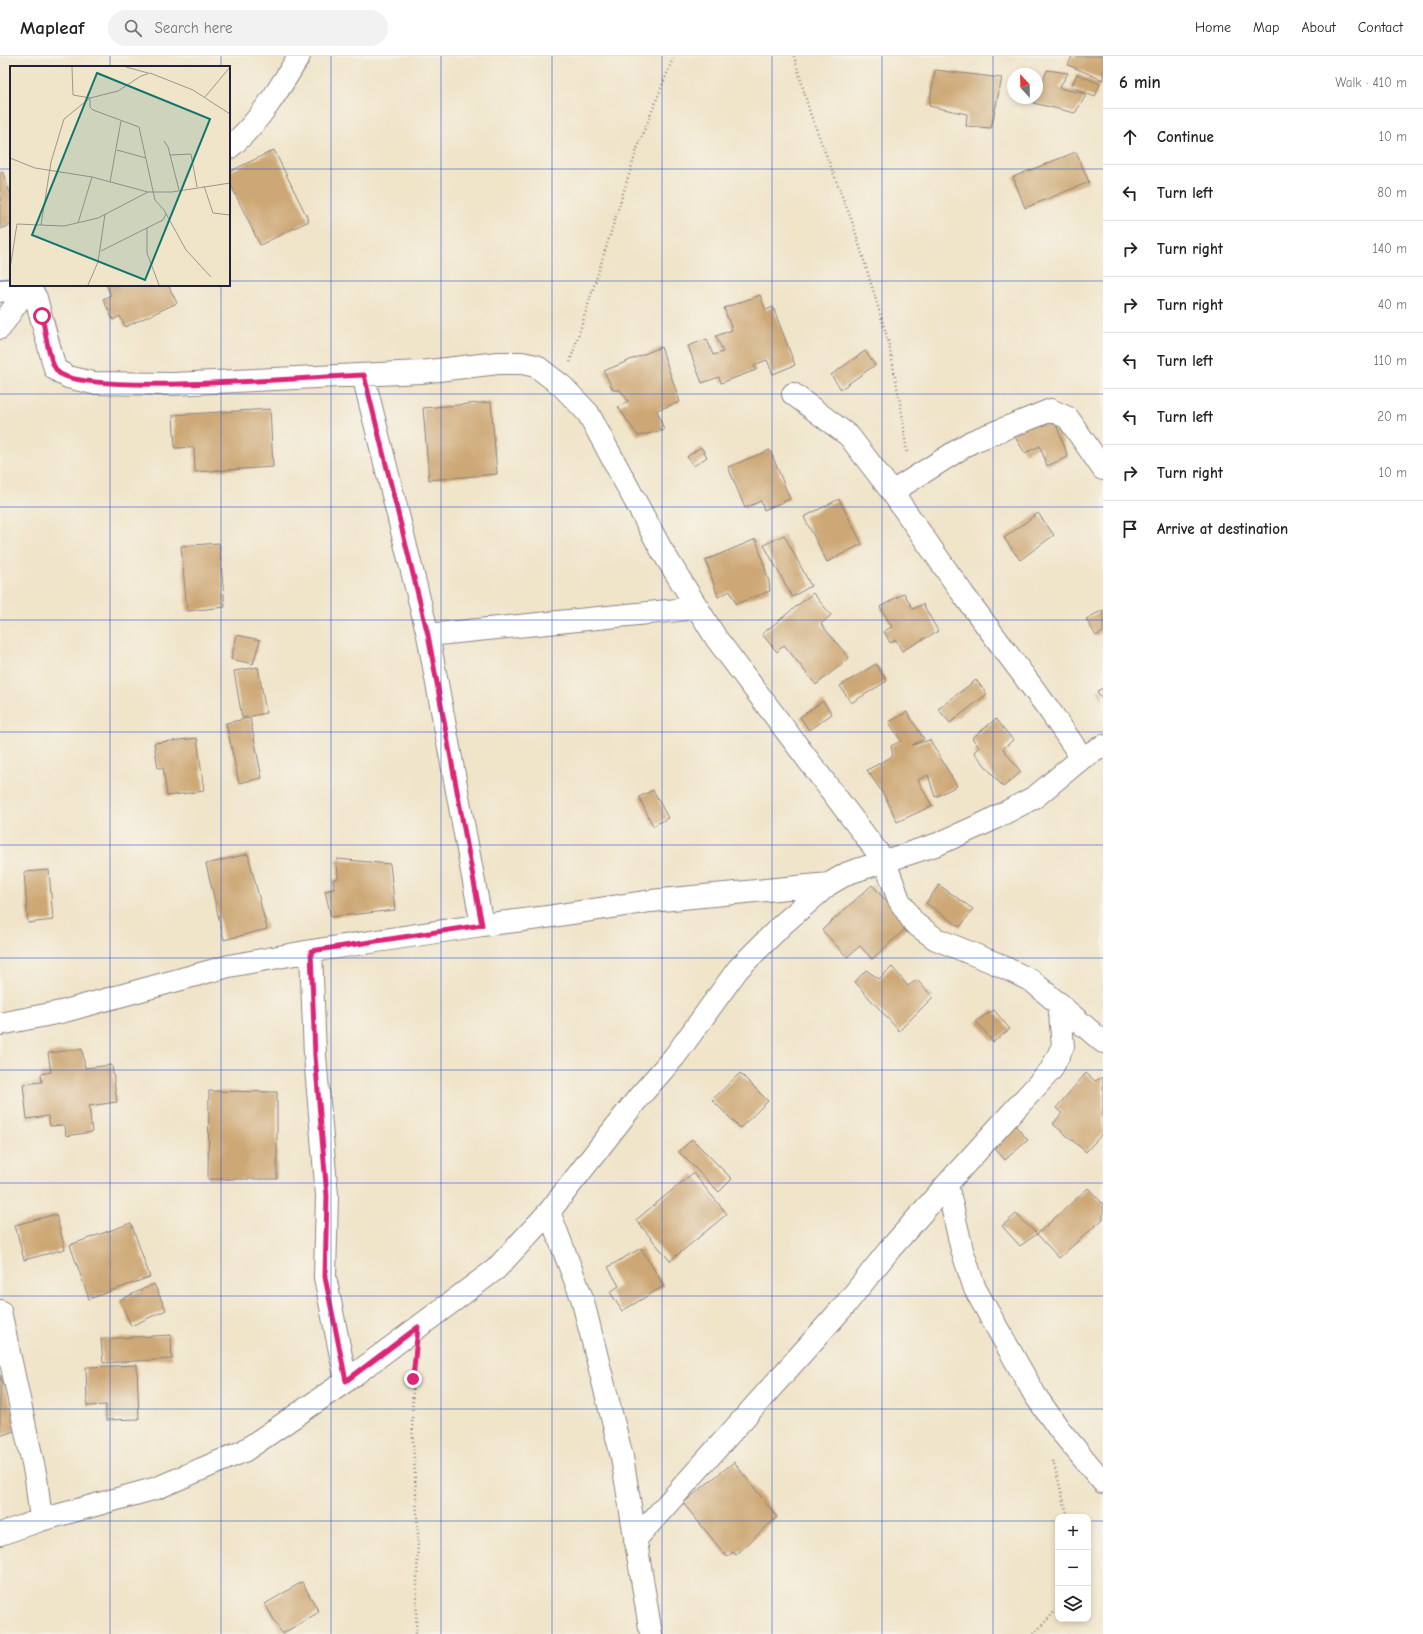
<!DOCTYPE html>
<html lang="en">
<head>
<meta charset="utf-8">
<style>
	:root { --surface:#fff; --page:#f2f2f2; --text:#222; --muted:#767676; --line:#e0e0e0 }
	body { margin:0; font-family:"Comic Neue",sans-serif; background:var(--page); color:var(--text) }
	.controls { position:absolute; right:12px; bottom:12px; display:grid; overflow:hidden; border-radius:8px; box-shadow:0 2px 6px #0003 }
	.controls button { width:36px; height:36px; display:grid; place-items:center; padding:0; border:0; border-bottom:1px solid var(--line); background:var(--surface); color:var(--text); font:20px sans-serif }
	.compass { position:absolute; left:1007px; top:12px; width:36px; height:36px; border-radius:50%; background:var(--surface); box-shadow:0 2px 6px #0003; rotate:338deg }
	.stop { position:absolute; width:12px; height:12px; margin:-9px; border:3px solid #db2777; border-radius:50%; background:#fff }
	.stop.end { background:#db2777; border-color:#fff; box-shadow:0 1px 4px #0008 }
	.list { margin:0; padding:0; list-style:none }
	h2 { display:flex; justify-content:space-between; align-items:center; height:52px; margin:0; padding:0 16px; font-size:17px }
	h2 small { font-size:13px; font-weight:400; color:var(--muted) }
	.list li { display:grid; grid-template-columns:26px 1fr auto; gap:12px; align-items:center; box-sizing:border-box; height:56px; padding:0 16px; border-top:1px solid var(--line) }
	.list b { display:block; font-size:15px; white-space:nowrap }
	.list em { font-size:13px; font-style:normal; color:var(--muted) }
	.icon { flex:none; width:22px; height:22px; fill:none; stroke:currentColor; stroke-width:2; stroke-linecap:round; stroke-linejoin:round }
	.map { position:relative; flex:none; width:1103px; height:1578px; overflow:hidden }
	header { display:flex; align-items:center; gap:24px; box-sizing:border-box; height:56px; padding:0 20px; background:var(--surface); border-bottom:1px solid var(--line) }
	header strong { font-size:19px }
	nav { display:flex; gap:22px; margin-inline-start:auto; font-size:14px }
	.search { width:280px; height:36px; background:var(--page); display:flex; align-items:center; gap:10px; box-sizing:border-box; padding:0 14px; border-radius:22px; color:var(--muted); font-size:15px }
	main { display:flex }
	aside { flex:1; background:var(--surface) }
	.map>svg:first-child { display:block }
	.building { fill:#cda775 }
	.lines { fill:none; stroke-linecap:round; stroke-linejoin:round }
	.street-casing { stroke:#898382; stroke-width:24 }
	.path { stroke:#898382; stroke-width:2.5; stroke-dasharray:1 3; stroke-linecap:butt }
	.street { stroke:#fff; stroke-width:22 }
	.route { stroke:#db2777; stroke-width:5 }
	.grid { fill:none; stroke:#1d4ed8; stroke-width:1; stroke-opacity:0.55 }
	.inset-road { fill:none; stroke:#9e9690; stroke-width:1 }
	.view { fill:#0f766e; fill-opacity:0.15; stroke:#0f766e; stroke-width:2 }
	.inset-edge { fill:none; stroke:#22223b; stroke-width:2 }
</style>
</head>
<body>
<header>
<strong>Mapleaf</strong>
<div class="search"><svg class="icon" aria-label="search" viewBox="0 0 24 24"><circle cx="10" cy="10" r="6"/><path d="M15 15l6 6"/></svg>Search here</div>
<nav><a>Home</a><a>Map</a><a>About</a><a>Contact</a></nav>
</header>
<main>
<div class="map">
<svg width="1103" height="1578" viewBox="0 0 1103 1578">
	<rect width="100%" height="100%" fill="#f7f3e8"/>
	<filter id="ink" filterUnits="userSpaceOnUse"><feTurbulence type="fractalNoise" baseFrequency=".025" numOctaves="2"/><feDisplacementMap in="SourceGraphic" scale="8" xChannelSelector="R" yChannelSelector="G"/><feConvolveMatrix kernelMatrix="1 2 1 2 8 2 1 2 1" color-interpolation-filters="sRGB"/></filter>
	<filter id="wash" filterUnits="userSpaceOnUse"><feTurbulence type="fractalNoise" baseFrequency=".012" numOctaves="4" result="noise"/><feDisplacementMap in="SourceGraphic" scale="16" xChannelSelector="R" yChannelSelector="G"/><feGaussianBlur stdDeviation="0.9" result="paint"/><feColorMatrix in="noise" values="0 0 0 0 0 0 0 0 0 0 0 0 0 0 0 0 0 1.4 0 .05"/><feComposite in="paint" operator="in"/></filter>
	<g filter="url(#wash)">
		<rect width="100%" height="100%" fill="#f0e4c9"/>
		<g id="blocks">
			<path class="building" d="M1072 0H1103V24L1068 9Z
				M935 14 1002 22 991 72 966 70 967 58 929 50Z
				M1047 14 1068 17 1059 32 1087 38 1075 57 1033 47 1037 42Z
				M1077 18 1100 28 1095 41 1071 31Z
				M274 94 309 165 260 189 229 125V116Z
				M1076 96 1089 126 1025 152 1013 121Z
				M2 115 11 139V169L0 173V116Z
				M106 229H168L177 247 125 271 120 260 113 264 103 243 111 239Z
				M760 239 766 254 773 251 795 309 773 318 767 304 754 309 756 314 721 327 719 321 702 327 688 290 707 283 713 299 723 296 716 280 732 274 724 252Z
				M661 291 680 346 657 354 664 374 638 380 618 351 628 345 620 334H613L604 315Z
				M865 295 875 309 841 333 831 319Z
				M491 346 497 418 429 424 423 352Z
				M270 353 273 411 195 416 194 391 175 392 173 359Z
				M1052 357 1068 401 1047 410 1040 390 1025 397 1011 375Z
				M701 391 707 401 694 410 687 401Z
				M770 394 790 443 764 454 761 445 745 452 728 411Z
				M839 443 862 488 827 506 804 461Z
				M1038 457 1054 479 1020 504 1004 482Z
				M784 479 811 530 792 541 764 489Z
				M756 483 769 526 770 535 736 548 730 535 718 541 706 504Z
				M219 487 225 551 187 555 181 490Z
				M813 537 831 559 821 568 849 602 816 629 784 589 777 596 762 578Z
				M904 537 913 553 923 548 938 575 902 595 896 584 890 587 884 575 892 571 880 551Z
				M1103 554V576L1096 580 1086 563Z
				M237 579 260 584 253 608 231 603Z
				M876 608 887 625 851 647 840 630Z
				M258 611 266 657 242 662 234 615Z
				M976 624 987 638 950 667 938 653Z
				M1103 632V644L1097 635Z
				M823 645 832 658 809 674 800 661Z
				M907 656 924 683 912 689 930 684 957 730 935 741 928 719 918 724 932 750 897 766 886 742 867 714 893 700 891 690 901 685 889 666Z
				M250 662 262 722 239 727 226 667Z
				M996 663 1013 684 1003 693 1021 716 1003 731 974 696 979 691 972 682Z
				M197 682 204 735 167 740 163 712H158L154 687Z
				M653 734 668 762 653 770 639 741Z
				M248 798 267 873 224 884 206 808Z
				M337 803 390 808 395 854 331 861 325 835 334 833 333 824 338 822Z
				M49 814 53 864 28 867 24 816Z
				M872 829 892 851 912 867 872 903 860 890 847 901 822 874Z
				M939 829 973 853 960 871 926 847Z
				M892 911 908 930 917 924 933 941 899 975 855 926 866 914 879 923Z
				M994 954 1010 973 993 986 976 965Z
				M82 993 85 1012 112 1009 117 1046 89 1050 92 1076 66 1080 65 1069 50 1070 48 1060 27 1063 23 1028 42 1026 41 1018 51 1016 48 997Z
				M740 1017 768 1045 740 1072 712 1044Z
				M1086 1017 1095 1025 1103 1021V1077L1086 1096 1053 1068 1062 1057 1056 1052Z
				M209 1035 277 1036V1123H208Z
				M1013 1067 1028 1084 1005 1104 990 1087Z
				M692 1083 732 1123 719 1136 679 1096Z
				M693 1117 727 1158 670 1205 636 1164Z
				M1088 1132 1103 1148V1163L1059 1202 1037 1178Z
				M56 1158 65 1193 24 1204 15 1169Z
				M1016 1158 1037 1178 1020 1190 1002 1170Z
				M131 1167 150 1221 89 1243 70 1189Z
				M641 1192 664 1230 622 1255 610 1236 619 1230 608 1211Z
				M154 1228 166 1254 131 1270 120 1244Z
				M171 1279 172 1303 103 1307 101 1283Z
				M137 1309 139 1363 106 1364V1349L87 1350 86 1311Z
				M0 1319 20 1373 0 1380Z
				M734 1406 777 1461 736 1499 733 1496 727 1501 683 1447Z
				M302 1526 319 1556 282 1578 265 1548Z"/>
		</g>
	</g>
	<g filter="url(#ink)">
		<use href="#blocks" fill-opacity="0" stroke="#898382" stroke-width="1"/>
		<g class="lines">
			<g class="street-casing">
				<path id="street" d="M229 92C258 68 280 32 299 0
					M0 235 28 230 36 242 55 313 68 321 93 327 173 328 421 316 498 307H522L536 310 562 330 588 357 661 493 716 582 885 806 899 844 914 867 936 883 995 907 1032 925 1103 986
					M0 272 29 229
					M363 319 428 579 482 869
					M793 338 849 380 892 436 963 538 1050 655 1082 702
					M892 436 971 386 1051 354 1068 362 1103 413
					M428 579 698 552
					M311 895 315 1000 327 1140 325 1221 346 1325
					M0 968 61 956 229 910 311 895 482 869 540 862 651 845 829 828
					M947 1128 962 1194 975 1233 1035 1339 1059 1373 1103 1426
					M549 1156 582 1242 622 1401 651 1578
					M0 1255 36 1422 41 1464
					M0 1478 41 1464 157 1432 244 1395 346 1325 496 1213 549 1156 639 1041 675 1000 738 913 783 868 829 828 848 817 938 788 987 766 1035 741 1082 702 1103 690
					M635 1484 845 1249 890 1193 956 1118 1051 1014 1063 990 1059 947"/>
			</g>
			<path class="path" d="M794 0 810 57 853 168 888 284 902 357 907 398
				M570 306 638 90 674 0
				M414 1305 412 1365 418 1476 416 1578
				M1053 1405 1068 1461
				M1034 1578 1058 1552"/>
			<use href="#street" class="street"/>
		</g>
	</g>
	<g class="lines" filter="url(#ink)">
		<path class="route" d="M42 260C45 273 49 309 59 317 91 340 313 321 364 319L428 579 482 869 311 895 315 1000 327 1140 325 1221 346 1325 418 1271 413 1323"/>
	</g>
	<path class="grid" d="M110 0V11M221 0V11M331 0V1578M441 0V1578M552 0V1578M662 0V1578M772 0V1578M882 0V1578M993 0V1578M0 113H11M229 113H1103M0 225H11M229 225H1103M110 229V1578M221 229V1578M0 338H1103M0 451H1103M0 564H1103M0 676H1103M0 789H1103M0 902H1103M0 1014H1103M0 1127H1103M0 1240H1103M0 1353H1103M0 1465H1058M1088 1465H1103"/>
	<g transform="translate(10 10)">
		<rect width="220" height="220" fill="#f0e4c9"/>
		<path class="inset-road" d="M62 1 63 29 80 32V41L83 44 129 61 145 134 154 144 176 184 201 211M116 1 138 7M195 31 220 1M154 75 158 81 169 124M107 84 136 92M160 89 181 88 187 121M0 92 25 102 82 111 138 126M100 116 111 55M194 120 203 147 220 149M68 157 82 111M31 159 41 96 54 53 80 32 108 25 131 10 140 7 183 24 220 48M137 162V187L149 219M91 185 153 154 156 148M0 203 7 158 54 160 88 152 138 126H162L220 117M78 219 88 196 95 148"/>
		<path class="view" d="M87 7 200 53 135 214 22 169Z"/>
		<rect width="220" height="220" class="inset-edge"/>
	</g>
</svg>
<div class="controls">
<button>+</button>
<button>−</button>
<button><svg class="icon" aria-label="layers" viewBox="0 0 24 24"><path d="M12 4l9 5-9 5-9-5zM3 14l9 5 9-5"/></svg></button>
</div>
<svg class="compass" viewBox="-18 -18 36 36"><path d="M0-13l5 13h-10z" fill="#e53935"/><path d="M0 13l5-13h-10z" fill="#767676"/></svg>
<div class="stop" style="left:42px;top:260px"></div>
<div class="stop end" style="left:413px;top:1323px"></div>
</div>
<aside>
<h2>6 min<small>Walk · 410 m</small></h2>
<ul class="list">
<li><svg class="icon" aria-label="ahead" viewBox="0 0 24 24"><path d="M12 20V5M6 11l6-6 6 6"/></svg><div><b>Continue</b></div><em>10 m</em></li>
<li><svg class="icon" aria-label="left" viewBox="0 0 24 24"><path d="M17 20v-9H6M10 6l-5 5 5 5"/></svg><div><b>Turn left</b></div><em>80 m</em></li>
<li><svg class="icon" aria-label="right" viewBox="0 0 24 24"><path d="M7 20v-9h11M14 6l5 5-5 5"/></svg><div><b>Turn right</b></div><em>140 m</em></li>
<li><svg class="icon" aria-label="right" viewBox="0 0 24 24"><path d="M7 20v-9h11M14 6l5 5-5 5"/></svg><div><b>Turn right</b></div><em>40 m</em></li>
<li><svg class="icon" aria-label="left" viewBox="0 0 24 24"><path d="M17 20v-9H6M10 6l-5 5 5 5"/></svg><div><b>Turn left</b></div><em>110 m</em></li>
<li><svg class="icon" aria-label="left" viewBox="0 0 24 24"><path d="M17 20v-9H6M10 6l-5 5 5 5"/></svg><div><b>Turn left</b></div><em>20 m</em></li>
<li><svg class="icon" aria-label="right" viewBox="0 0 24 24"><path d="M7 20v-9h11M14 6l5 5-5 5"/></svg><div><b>Turn right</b></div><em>10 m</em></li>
<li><svg class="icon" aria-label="arrive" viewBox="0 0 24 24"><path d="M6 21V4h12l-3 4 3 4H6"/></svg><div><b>Arrive at destination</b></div></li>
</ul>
</aside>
</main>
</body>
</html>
